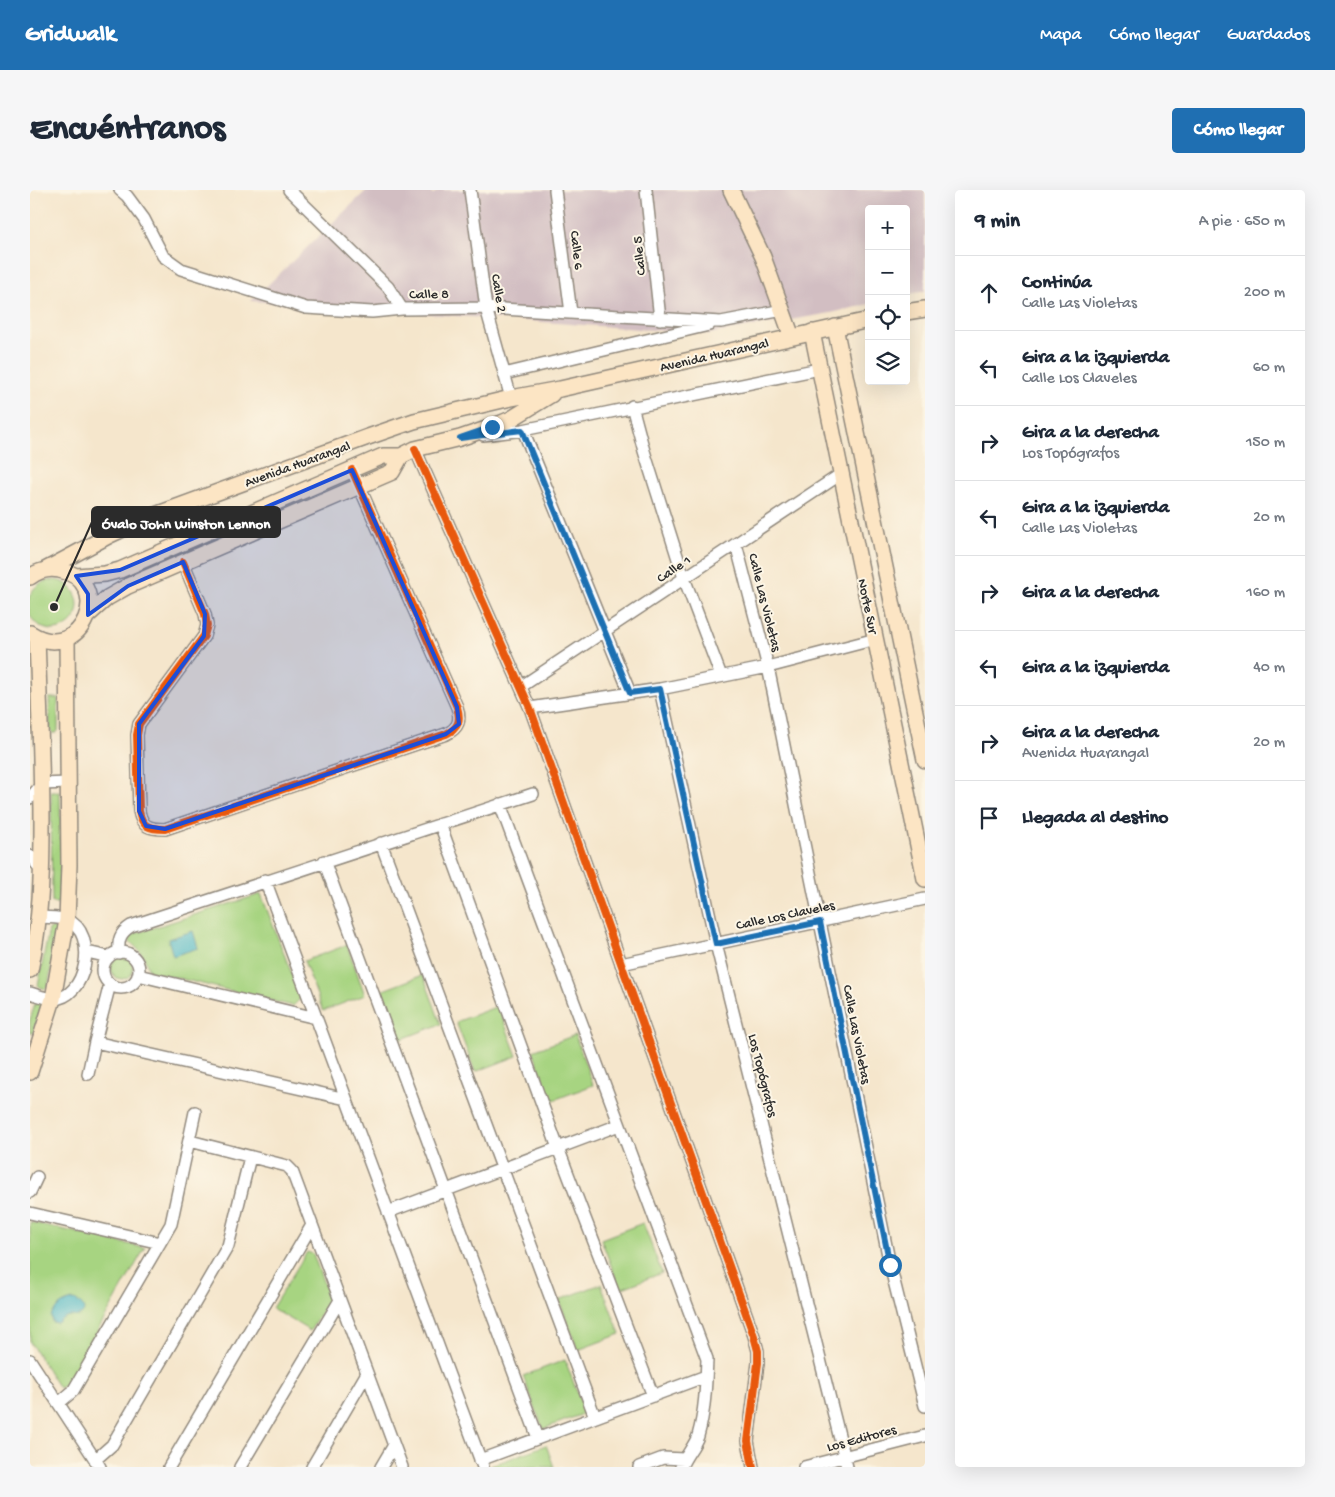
<!DOCTYPE html>
<html lang="es">
<head>
<meta charset="utf-8">
<style>
	:root { --surface:#fff; --page:#f6f6f7; --text:#1f2937; --muted:#747a83; --line:#e0e1e3; --accent:#1f6fb2 }
	body { margin:0; font-family:"Gochi Hand",sans-serif; background:var(--page); color:var(--text) }
	.controls { position:absolute; right:15px; top:15px; display:grid; overflow:hidden; border-radius:5px; box-shadow:0 5px 20px #0002 }
	.controls button { width:45px; height:45px; display:grid; place-items:center; padding:0; border:0; border-bottom:1px solid var(--line); background:var(--surface); color:var(--text); font:25px sans-serif }
	.stop { position:absolute; width:15px; height:15px; margin:-11px; border:4px solid #1f6fb2; border-radius:50%; background:#fff }
	.stop.end { background:#1f6fb2; border-color:#fff; box-shadow:0 1px 5px #0008 }
	.list { margin:0; padding:0; list-style:none }
	h2 { display:flex; justify-content:space-between; align-items:center; height:65px; margin:0; padding:0 20px; font-size:21px }
	h2 small { font-size:16px; font-weight:400; color:var(--muted) }
	.list li { display:grid; grid-template-columns:32px 1fr auto; gap:15px; align-items:center; box-sizing:border-box; height:75px; padding:0 20px; border-top:1px solid var(--line) }
	.list b { display:block; font-size:19px; white-space:nowrap }
	.list p { margin:0; font-size:16px; white-space:nowrap; color:var(--muted) }
	.list em { font-size:16px; font-style:normal; color:var(--muted) }
	.icon { flex:none; width:28px; height:28px; fill:none; stroke:currentColor; stroke-width:2; stroke-linecap:round; stroke-linejoin:round }
	.map { position:relative; flex:none; width:895px; height:1277px; overflow:hidden; border-radius:5px }
	header { display:flex; align-items:center; gap:30px; box-sizing:border-box; height:70px; padding:0 25px; background:var(--accent); color:#fff }
	header strong { font-size:24px }
	nav { display:flex; gap:28px; margin-inline-start:auto; font-size:18px }
	.intro { display:flex; align-items:center; justify-content:space-between; box-sizing:border-box; height:120px; padding:0 30px }
	h1 { margin:0; font-size:35px }
	.button { padding:12px 22px; border-radius:5px; background:var(--accent); color:#fff; font-size:18px; font-weight:700 }
	main { display:flex; gap:30px; padding:0 30px }
	aside { flex:1; background:var(--surface); border-radius:5px; box-shadow:0 5px 20px #0002 }
	.map>svg:first-child { display:block }
	.industrial { fill:#d2bec2 }
	.green { fill:#a7d481; stroke:#698056 }
	.water { fill:#49b6c3; stroke:#3a7077 }
	.lines { fill:none; stroke-linecap:round; stroke-linejoin:round }
	.street-casing { stroke:#90887c; stroke-width:14 }
	.secondary-casing { stroke:#90887c; stroke-width:18 }
	.street { stroke:#fff; stroke-width:11 }
	.secondary { stroke:#fce5c4; stroke-width:15 }
	.cycleway-casing { stroke:#fcf5e5; stroke-width:11 }
	.cycleway { stroke:#e8590c; stroke-width:8 }
	.route { stroke:#1f6fb2; stroke-width:6 }
	.marked { fill:#1d4ed8; fill-opacity:0.2; stroke:#1d4ed8; stroke-width:4; stroke-linejoin:round }
	.labels { text-anchor:middle; stroke-width:4; stroke-linejoin:round; paint-order:stroke }
	.street-label { font-size:14px; fill:#2b2b2b; stroke:#fcf5e5 }
	.leader { fill:none; stroke:#2b2b2b; stroke-width:2 }
	.callout-dot { fill:#2b2b2b; stroke:#fcf5e5; stroke-width:2 }
	.callout { fill:#2b2b2b; stroke:#2b2b2b; stroke-width:2 }
	.callout-label { font-size:15px; text-anchor:middle; font-weight:bold; fill:#fff }
</style>
</head>
<body>
<header>
<strong>Gridwalk</strong>
<nav><a>Mapa</a><a>Cómo llegar</a><a>Guardados</a></nav>
</header>
<div class="intro"><h1>Encuéntranos</h1><a class="button">Cómo llegar</a></div>
<main>
<div class="map">
<svg width="895" height="1277" viewBox="0 0 895 1277">
	<rect width="100%" height="100%" fill="#fcf5e5"/>
	<filter id="ink" filterUnits="userSpaceOnUse"><feTurbulence type="fractalNoise" baseFrequency=".02" numOctaves="2"/><feDisplacementMap in="SourceGraphic" scale="10" xChannelSelector="R" yChannelSelector="G"/><feConvolveMatrix kernelMatrix="1 2 1 2 8 2 1 2 1" color-interpolation-filters="sRGB"/></filter>
	<filter id="wash" filterUnits="userSpaceOnUse"><feTurbulence type="fractalNoise" baseFrequency=".0096" numOctaves="4" result="noise"/><feDisplacementMap in="SourceGraphic" scale="20" xChannelSelector="R" yChannelSelector="G"/><feGaussianBlur stdDeviation="1.12" result="paint"/><feColorMatrix in="noise" values="0 0 0 0 0 0 0 0 0 0 0 0 0 0 0 0 0 1.4 0 .05"/><feComposite in="paint" operator="in"/></filter>
	<g filter="url(#wash)">
		<rect width="100%" height="100%" fill="#f5e6cc"/>
		<path class="industrial" d="M337 0H395L403 4 410 0H895V101L876 105V19H839V114L801 123 679 144 221 111Z"/>
		<path class="green" d="M-2 415a25 25 0 1 1 50 0a25 25 0 1 1-50 0Z
			M19 508H28V541L26 543H22L20 540Z
			M21 602H30L31 670 29 713H22Z
			M231 704 271 808 263 816 119 781C115 767 110 760 99 751L100 745Z
			M23 738 27 739V743L18 797 15 799 8 796 19 739Z
			M317 755 335 805 293 821 274 771Z
			M81 778a11 11 0 1 1 22 0a11 11 0 1 1-22 0Z
			M393 785 411 834 369 850 351 801Z
			M7 813 12 815 3 843H0V830L5 814Z
			M468 816 487 866 445 882 426 832Z
			M545 845 563 895 521 911 503 861Z
			M0 1032 115 1058 37 1194 29 1198 0 1152Z
			M613 1033 632 1083 590 1099 571 1049Z
			M277 1062 283 1064 298 1105V1111L280 1141 242 1118Z
			M571 1094 590 1144 548 1160 529 1110Z
			M535 1170 555 1223 513 1239 493 1186Z
			M516 1255 524 1277H460V1276Z"/>
		<path class="water" d="M163 741 168 758 143 766 138 749Z
			M43 1110C50 1111 60 1121 49 1126 45 1127 44 1126 41 1126 35 1126 31 1130 27 1133L22 1132 21 1126C26 1117 33 1112 43 1110Z"/>
	</g>
	<g filter="url(#ink)">
		<g class="lines">
			<g class="street-casing">
				<path id="street" d="M90 0 97 6 114 29 133 66 151 79 276 118 342 122 372 119 456 118 691 132 753 120
					M259 0 358 97 372 119
					M440 0 456 118 481 208
					M525 0 541 123
					M616 0 630 129
					M474 184 679 135
					M602 216 614 261 654 388 691 486
					M493 240 600 503
					M453 245 493 240 789 179
					M385 259 500 518 724 1146 728 1161V1173L718 1251 723 1277
					M706 354 738 477 860 1075 895 1216
					M153 372 175 424 177 435 174 446 109 534 107 545 109 621C112 637 119 639 135 639L416 544C429 538 431 530 427 517L322 280
					M492 496 811 284
					M630 499 686 754 817 1277
					M500 518 630 499 738 477 846 449
					M0 608 12 594 38 593
					M470 614 677 1169C676 1194 675 1222 668 1246 664 1257 655 1266 651 1277
					M410 634 528 958 623 1206
					M351 653 565 1227
					M0 666 12 681
					M294 671 508 1248
					M235 690 453 1277
					M57 762 79 767
					M73 780a18 18 0 1 1 36 0a18 18 0 1 1-36 0Z
					M89 763C88 749 90 743 101 736L503 604
					M591 774 895 709
					M108 785 286 828
					M0 803C7 805 15 808 22 809 57 810 69 742 37 730 29 727 18 728 10 727
					M65 852 316 909
					M58 884 65 852 80 794
					M160 951 257 976 262 981 372 1277
					M0 1002 7 987
					M358 1022 589 935
					M0 1023 130 1053
					M0 1170 70 1277
					M29 1213 43 1201 141 1034 165 922
					M65 1270 82 1255 198 1056 220 967
					M450 1270 676 1186
					M139 1277 282 1035
					M210 1277 310 1110
					M282 1277 337 1183
					M351 1277 364 1255
					M609 1277 633 1268 654 1269
					M774 1277 895 1246"/>
			</g>
			<g class="secondary-casing">
				<path id="secondary" d="M701 0 733 67 762 147
					M876 122 895 119
					M805 137 895 570
					M782 142 895 689
					M15 380 80 345 117 328 338 247 384 231 481 208 530 199 839 130
					M46 386 75 384 90 380 353 266H371L385 259 430 248 462 237 481 229 522 204
					M0 387C8 381 19 378 29 380 86 390 53 477 0 443
					M58 425 77 408 98 396 362 282 371 266
					M0 780C11 731 12 683 12 633 12 571 9 509 7 447
					M0 882 23 809 37 730 39 675 37 448"/>
			</g>
			<use href="#street" class="street"/>
			<use href="#secondary" class="secondary"/>
			<g class="cycleway-casing">
				<path id="cycleway" d="M385 259 500 518 724 1146 728 1161V1173L718 1251 723 1277
					M153 372 175 424 177 435 174 446 109 534 107 545 109 621C112 637 119 639 135 639L416 544C429 538 431 530 427 517L322 280"/>
			</g>
			<use href="#cycleway" class="cycleway"/>
		</g>
	</g>
	<g class="lines" filter="url(#ink)">
		<path class="route" d="M462 237 430 248 492 240 600 503 630 499 686 754 790 732 860 1075"/>
	</g>
	<path class="marked" d="M322 280 427 517 429 534 416 544 135 639 116 636 109 621V534L174 446 175 424 153 372 98 396 58 425V404L46 386 90 380Z"/>
	<g class="labels">
		<g class="street-label">
			<text transform="translate(548 60) rotate(83)" y="5">Calle 6</text>
			<text transform="translate(608 66) rotate(-96)" y="5">Calle 5</text>
			<text transform="translate(399 103) rotate(-1)" y="5">Calle 8</text>
			<text transform="translate(470 103) rotate(80)" y="5">Calle 2</text>
			<text transform="translate(684 164) rotate(-13)" y="5">Avenida Huarangal</text>
			<text transform="translate(267 273) rotate(-20)" y="5">Avenida Huarangal</text>
			<text transform="translate(643 378) rotate(-34)" y="5">Calle 1</text>
			<text transform="translate(736 412) rotate(76)" y="5">Calle Las Violetas</text>
			<text transform="translate(839 416) rotate(78)" y="5">Norte Sur</text>
			<text transform="translate(755 724) rotate(-12)" y="5">Calle Los Claveles</text>
			<text transform="translate(828 844) rotate(79)" y="5">Calle Las Violetas</text>
			<text transform="translate(734 885) rotate(76)" y="5">Los Topógrafos</text>
			<text transform="translate(831 1247) rotate(-15)" y="5">Los Editores</text>
		</g>
	</g>
	<path class="leader" d="M24 417L62 332"/>
	<circle class="callout-dot" cx="24" cy="417" r="5"/>
	<rect class="callout" x="62" y="317" width="188" height="30" rx="5"/>
	<g class="callout-label">
		<text x="156" y="338">Óvalo John Winston Lennon</text>
	</g>
</svg>
<div class="controls">
<button>+</button>
<button>−</button>
<button><svg class="icon" aria-label="locate" viewBox="0 0 24 24"><circle cx="12" cy="12" r="6"/><path d="M12 2v4M12 18v4M2 12h4M18 12h4"/></svg></button>
<button><svg class="icon" aria-label="layers" viewBox="0 0 24 24"><path d="M12 4l9 5-9 5-9-5zM3 14l9 5 9-5"/></svg></button>
</div>
<div class="stop" style="left:860px;top:1075px"></div>
<div class="stop end" style="left:462px;top:237px"></div>
</div>
<aside>
<h2>9 min<small>A pie · 650 m</small></h2>
<ul class="list">
<li><svg class="icon" aria-label="ahead" viewBox="0 0 24 24"><path d="M12 20V5M6 11l6-6 6 6"/></svg><div><b>Continúa</b><p>Calle Las Violetas</p></div><em>200 m</em></li>
<li><svg class="icon" aria-label="left" viewBox="0 0 24 24"><path d="M17 20v-9H6M10 6l-5 5 5 5"/></svg><div><b>Gira a la izquierda</b><p>Calle Los Claveles</p></div><em>60 m</em></li>
<li><svg class="icon" aria-label="right" viewBox="0 0 24 24"><path d="M7 20v-9h11M14 6l5 5-5 5"/></svg><div><b>Gira a la derecha</b><p>Los Topógrafos</p></div><em>150 m</em></li>
<li><svg class="icon" aria-label="left" viewBox="0 0 24 24"><path d="M17 20v-9H6M10 6l-5 5 5 5"/></svg><div><b>Gira a la izquierda</b><p>Calle Las Violetas</p></div><em>20 m</em></li>
<li><svg class="icon" aria-label="right" viewBox="0 0 24 24"><path d="M7 20v-9h11M14 6l5 5-5 5"/></svg><div><b>Gira a la derecha</b></div><em>160 m</em></li>
<li><svg class="icon" aria-label="left" viewBox="0 0 24 24"><path d="M17 20v-9H6M10 6l-5 5 5 5"/></svg><div><b>Gira a la izquierda</b></div><em>40 m</em></li>
<li><svg class="icon" aria-label="right" viewBox="0 0 24 24"><path d="M7 20v-9h11M14 6l5 5-5 5"/></svg><div><b>Gira a la derecha</b><p>Avenida Huarangal</p></div><em>20 m</em></li>
<li><svg class="icon" aria-label="arrive" viewBox="0 0 24 24"><path d="M6 21V4h12l-3 4 3 4H6"/></svg><div><b>Llegada al destino</b></div></li>
</ul>
</aside>
</main>
</body>
</html>
